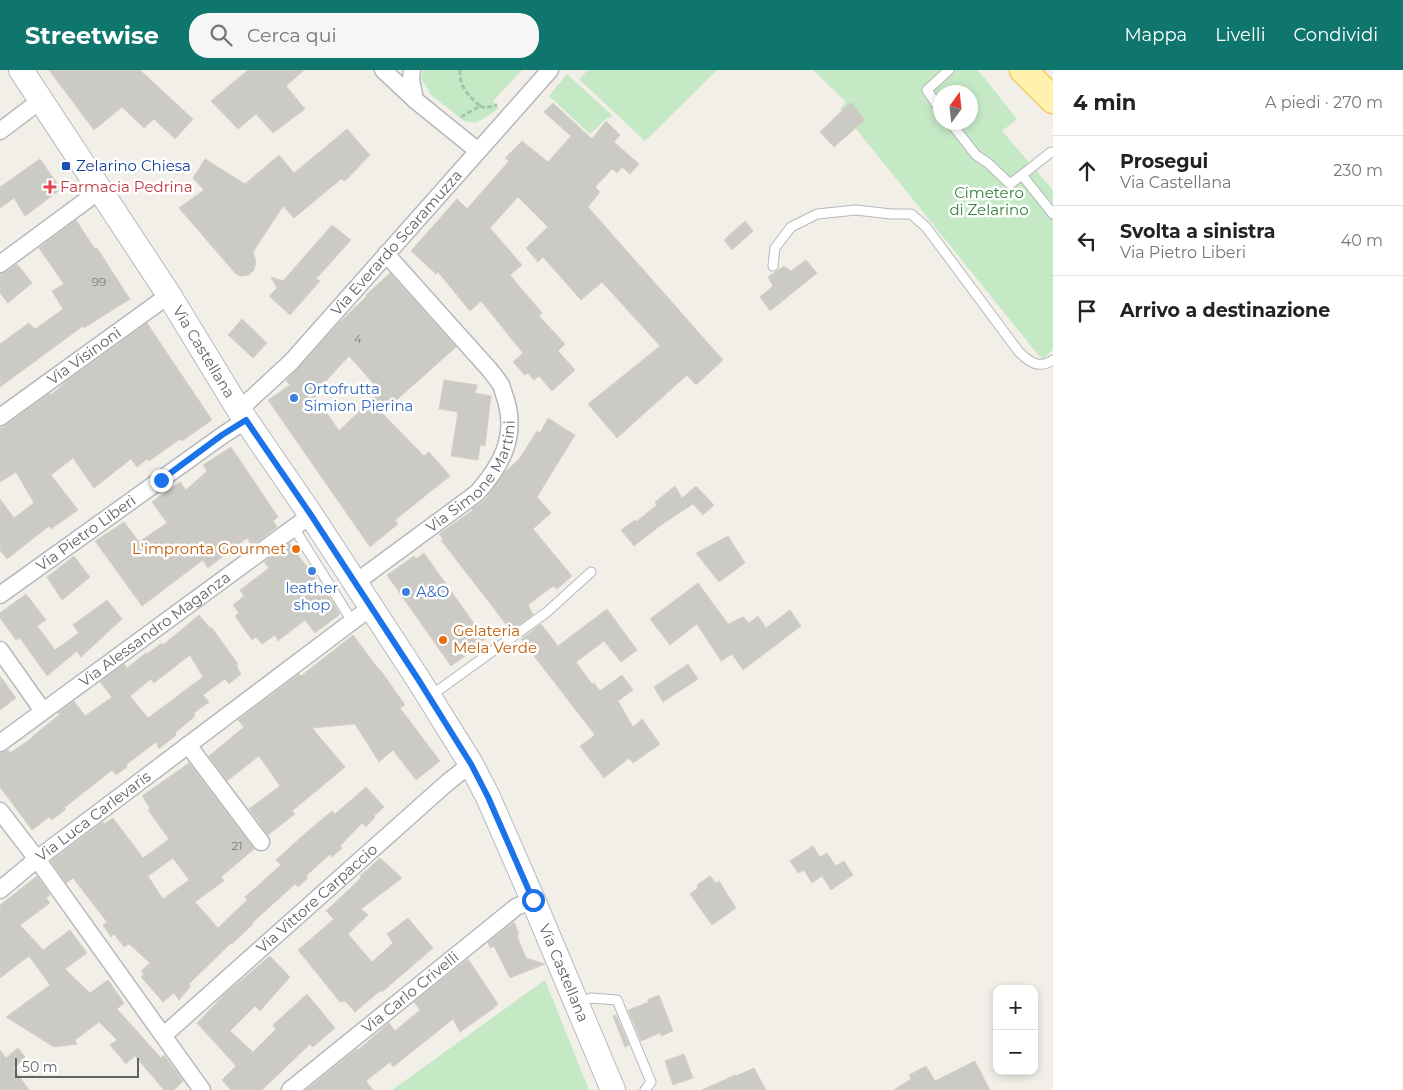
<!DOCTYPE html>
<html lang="it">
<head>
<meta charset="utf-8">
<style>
	:root { --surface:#fff; --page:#f6f6f6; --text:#222; --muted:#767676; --line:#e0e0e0; --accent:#0f766e }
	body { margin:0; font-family:Montserrat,sans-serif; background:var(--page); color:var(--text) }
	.controls { position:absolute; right:15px; bottom:15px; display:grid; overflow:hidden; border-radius:10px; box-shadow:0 2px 8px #0003 }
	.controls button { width:45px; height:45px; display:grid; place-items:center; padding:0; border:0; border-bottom:1px solid var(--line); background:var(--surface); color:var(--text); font:25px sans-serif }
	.compass { position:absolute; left:933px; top:15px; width:45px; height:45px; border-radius:50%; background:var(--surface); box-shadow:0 2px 8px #0003; rotate:15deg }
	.scale { position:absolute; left:15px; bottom:12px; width:124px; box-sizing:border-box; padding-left:5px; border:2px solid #5f6368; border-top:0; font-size:14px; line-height:18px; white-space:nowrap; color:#5f6368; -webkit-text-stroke:4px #fff; paint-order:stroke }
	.stop { position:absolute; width:15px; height:15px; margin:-11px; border:4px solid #1a73e8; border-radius:50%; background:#fff }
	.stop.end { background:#1a73e8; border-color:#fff; box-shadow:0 1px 5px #0008 }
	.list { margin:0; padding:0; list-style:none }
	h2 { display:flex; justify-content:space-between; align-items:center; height:65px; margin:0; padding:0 20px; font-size:21px }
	h2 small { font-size:16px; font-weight:400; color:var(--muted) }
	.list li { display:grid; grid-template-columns:32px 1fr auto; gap:15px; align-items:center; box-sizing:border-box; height:70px; padding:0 20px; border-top:1px solid var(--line) }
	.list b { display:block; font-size:19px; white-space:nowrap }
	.list p { margin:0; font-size:16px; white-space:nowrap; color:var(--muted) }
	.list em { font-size:16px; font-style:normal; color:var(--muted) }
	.icon { flex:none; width:28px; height:28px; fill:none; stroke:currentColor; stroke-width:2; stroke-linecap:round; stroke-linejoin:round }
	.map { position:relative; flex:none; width:1053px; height:1020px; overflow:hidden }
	header { display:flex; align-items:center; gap:30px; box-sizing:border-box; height:70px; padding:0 25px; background:var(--accent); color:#fff }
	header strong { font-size:24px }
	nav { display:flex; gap:28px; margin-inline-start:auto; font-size:18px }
	.search { width:350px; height:45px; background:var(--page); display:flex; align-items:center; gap:12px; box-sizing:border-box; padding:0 18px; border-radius:20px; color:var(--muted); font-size:19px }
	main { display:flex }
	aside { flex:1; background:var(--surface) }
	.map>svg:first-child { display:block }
	.green { fill:#c5e8c5; fill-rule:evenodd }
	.building { fill:#cccac5; stroke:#d6d1c6; fill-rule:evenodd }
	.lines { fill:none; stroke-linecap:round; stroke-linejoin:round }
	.lane-casing { stroke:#b5b8bc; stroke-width:11 }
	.street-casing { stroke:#b5b8bc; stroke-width:19 }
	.secondary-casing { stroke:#b6babf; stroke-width:26 }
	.primary-casing { stroke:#f2c960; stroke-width:29 }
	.path { stroke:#9cc7a9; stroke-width:3; stroke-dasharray:5 2.5; stroke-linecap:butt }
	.lane { stroke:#fff; stroke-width:9 }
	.street { stroke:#fff; stroke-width:16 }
	.secondary { stroke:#fff; stroke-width:24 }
	.primary { stroke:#fff2af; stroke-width:26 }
	.route { stroke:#1a73e8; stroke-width:6 }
	.transit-dot { fill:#1a4fb4; stroke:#fff; stroke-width:2 }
	.health-dot { fill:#e0444e; stroke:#fff; stroke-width:2 }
	.shop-dot { fill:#3f7fe0; stroke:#fff; stroke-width:2 }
	.food-dot { fill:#e8710a; stroke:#fff; stroke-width:2 }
	.labels { text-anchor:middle; stroke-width:5; stroke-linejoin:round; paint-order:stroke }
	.number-label { font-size:12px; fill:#7a7d7f }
	.transit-label { font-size:15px; fill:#164399; stroke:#fff; text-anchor:start }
	.health-label { font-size:15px; fill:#be3a42; stroke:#fff; text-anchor:start }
	.park-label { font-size:15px; fill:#348238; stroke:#fff }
	.street-label { font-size:15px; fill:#5f6368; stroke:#fff }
	.shop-label { font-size:15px; fill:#366cbe; stroke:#fff; text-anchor:start }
	.food-label { font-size:15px; fill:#c56008; stroke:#fff; text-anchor:end }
</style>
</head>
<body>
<header>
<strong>Streetwise</strong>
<div class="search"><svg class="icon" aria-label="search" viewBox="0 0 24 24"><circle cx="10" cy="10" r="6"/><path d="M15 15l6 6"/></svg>Cerca qui</div>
<nav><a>Mappa</a><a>Livelli</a><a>Condividi</a></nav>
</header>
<main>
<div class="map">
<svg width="1053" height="1020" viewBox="0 0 1053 1020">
	<rect width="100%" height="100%" fill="#f1efe8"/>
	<path class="green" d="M423 0H522L493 31 499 38 488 46 475 53 464 51 431 25 421 8Z
		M588 0H717L645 71 579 9Z
		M813 0H978L1017 49 1002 61 1053 120V280L1044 288 1040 287 840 39 846 32ZM941 22H971V52H941Z
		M567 4 613 46 606 49 590 64 549 26Z
		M545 910 589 1020H391H392Z"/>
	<path class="building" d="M49 0H140L193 49 175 69 154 49 144 58 122 37 94 60Z
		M248 0H304L286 16 305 39 273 63 256 44 238 59 211 31Z
		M851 32 865 50 834 77 820 62Z
		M553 33 592 69 606 51 620 65 614 72 639 94 630 104 622 97 617 103 612 99 595 117 600 122 588 137 723 290 696 315 687 305 617 368 588 334 660 276 602 212 581 230 543 187 538 192 526 178 548 157 518 127 490 158 522 195 510 205 542 243 539 246 565 274 558 281 575 300 552 321 539 306 534 310 528 303 525 305 513 292 523 283 481 231 470 241 438 202 436 204 411 181 457 129 467 139 509 91 505 88 522 71 548 92 571 66 544 42Z
		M347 59 370 85 345 111 341 109 294 148 283 136 253 182 256 191 254 200 249 205 240 206 235 203 179 138 204 120 193 108 205 89 245 114 279 85 294 103Z
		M40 89 61 119 25 146 14 128 0 138V117Z
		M76 150 95 179 97 178 130 229 84 258 83 256 0 317V274L29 253 35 259 63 239 52 221 64 214 39 178Z
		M745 151 753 161 732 180 724 170Z
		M332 155 351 170 316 209 320 211 290 245 269 226 277 218 271 207 283 211Z
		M806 190 817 203 770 241 760 227 773 216 768 207 784 196 791 201Z
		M17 194 32 213 8 233 0 223V204L6 202Z
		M390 203 456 277 382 343 424 386 429 382 450 406 395 450 398 454 370 477 268 330 290 315 286 311 339 253 367 226 366 225ZM349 286 380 321 339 361 314 324Z
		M242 249 267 273 253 288 228 265Z
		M147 253 212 350 182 371 180 369 149 391 147 389 137 397 131 389 94 418 73 388 51 405 78 440 51 459 49 456 7 489 0 480V429L14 448 34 433 16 402 0 412V358L6 355 50 323 51 325 68 310Z
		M444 310 477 315 475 323 491 326 485 376 480 375 478 390 451 386 458 342 439 339Z
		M548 348 575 365 537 427 551 443 533 459 572 506 557 519 553 516 528 535 533 545 513 559 511 556 509 558 441 470 443 469 439 464 473 440 472 439 485 430 505 402 520 388 537 361 540 363Z
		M231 377 278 447 273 451 277 457 252 476 247 468 208 498 203 490 142 536 95 471 124 452 139 472 167 453 152 432 180 412 186 420 207 401 203 395Z
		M675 416 682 428 696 416 714 435 703 445 693 434 661 455 634 476 621 460 635 450 636 452 657 435 655 432Z
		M728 466 745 493 719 512 696 483Z
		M289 473 328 525 340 544 315 563 305 550 278 571 275 565 262 574 256 567 252 570 235 546 239 543 233 535 244 526 240 520 269 498 264 492Z
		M424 483 485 569 477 575 478 577 451 596 387 505 414 486 416 489Z
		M74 486 90 507 62 530 47 507Z
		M698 513 728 554 743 547 749 553 758 546 766 558 790 540 801 556 743 600 732 584 721 591 697 554 670 575 650 549Z
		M26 524 46 550 37 556 55 580 79 563 73 555 107 530 122 549 81 587 77 581 47 606 20 568 16 570 0 548V543Z
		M607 539 637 580 621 592 604 571 576 592 592 614 594 613 600 621 622 605 633 620 618 631 633 657 642 649 660 674 633 693 629 688 604 708 580 676 595 665 521 569 541 554 558 576Z
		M199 545 209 557 212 558 238 594 236 595 241 604 229 614 225 609 203 625 209 632 194 643 195 646 175 663 176 665 159 679 156 672 126 695 127 697 116 705 112 700 64 738 66 739 52 750 49 747 32 760 0 717V683L8 680 10 683 32 668V667L60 644 58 643 74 631 85 646 112 627 100 612 124 594 127 598 146 583 147 584 162 573 163 575ZM190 585 203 607 148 648 130 626 151 609 154 613Z
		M353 565 377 597 381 601 405 635 400 638 440 691 416 710 393 680 379 692 355 654 312 658 345 697 292 741 295 744 268 765 249 739 280 716 259 686 227 711 209 686 244 657 238 650 299 604 301 606Z
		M688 594 698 609 663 632 654 617Z
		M0 606 16 628 0 640Z
		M189 693 254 779 221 807 224 811 195 832 218 858 247 830 245 827 281 795 276 790 308 761 332 741 335 744 366 717 384 737 374 746 375 747 366 757 362 753 340 776 342 778 332 787 330 784 306 806 308 808 298 817 295 814 252 853 253 854 232 874 231 873 189 914 191 916 179 930 174 923 163 932 141 907 144 904 141 901 150 893 129 874 124 877 114 864 111 867 103 855 107 852 73 808 66 813 51 791 103 752 104 754 113 748 143 788 169 769 148 740 150 738 142 726ZM173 788 189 810 163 829 148 806Z
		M813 776 820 787 827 783 836 796 844 791 853 805 831 820 822 806 812 813 804 800 798 803 790 791Z
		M380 788 402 808 361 839 368 845 348 864 372 892 393 873 387 864 408 848 433 878 382 922 381 920 355 942 345 931 340 932 298 880 334 849 326 841 361 808 360 806Z
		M37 806 50 825 46 828 50 833 20 855 43 880 70 860 87 883 65 899 90 923 108 910 124 933 117 939 161 988 164 985 183 1011 174 1020H164L135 986 126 994 110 975 117 970 99 952 75 970 77 974 54 977 6 947 50 915 29 886 0 908V835Z
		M710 806 716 813 719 811 736 838 712 855 690 824 698 818 697 815Z
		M514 852 519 864 517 866 526 888 545 894 510 908 494 876 490 878 488 872Z
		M270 886 290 907 260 941 255 936 230 961 253 982 276 959 273 955 307 924 335 958 313 977 310 974 262 1020H231L222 1010 236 996 197 953 225 924Z
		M468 889 498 934 494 938 460 962 453 949 393 997 390 992 366 1011 373 1020H306L357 979 358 980 389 953 395 961 420 940 414 932Z
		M659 925 673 961 661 966 660 963 641 971 628 940 649 932 647 930Z
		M616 945 629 975 625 977 613 946Z
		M18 978 26 988 13 998 29 1020H0V980L6 988Z
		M684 984 693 1008 673 1015 665 991Z
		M975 991 990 1020H894L911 1009 909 1005 926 996 935 1011Z
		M754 998 766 1020H702L735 1005 736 1006Z"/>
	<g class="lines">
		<g class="lane-casing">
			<path id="lane" d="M941 41 927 20 949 0
				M950 52 976 85 988 93 1010 114 1022 105
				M1051 82 1022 105 1053 144
				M773 196 775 178 791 157 817 144 856 140 891 144H911L926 157 1019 282C1030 293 1039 299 1053 290
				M294 458 352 551
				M429 627 547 542 591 502
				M577 933 591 928 617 930 651 1012 645 1020"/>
		</g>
		<g class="street-casing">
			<g id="street">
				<path d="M383 0 415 30 478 81"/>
				<path d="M412 0 411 9 415 30"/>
				<path d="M0 61 41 30"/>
				<path d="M0 194 99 121"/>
				<path id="s1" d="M239 340 291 292 550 0"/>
				<path id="s2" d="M0 347 169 225"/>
				<path id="s3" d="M355 513 477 423C501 396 517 367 506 330 504 325 503 320 501 315 498 310 493 304 489 299L386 184"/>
				<path id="s4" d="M0 525 223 365 246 350"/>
				<path d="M0 580 43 641"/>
				<path id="s5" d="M0 673 311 445"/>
				<path d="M188 675 261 772"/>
				<path d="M0 741 37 789 202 1020"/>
				<path id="s6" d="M0 820 37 789 370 538"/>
				<path id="s7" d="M164 965 448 712 471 694"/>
				<path id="s8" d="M290 1020 516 837 533 830"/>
			</g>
		</g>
		<g class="secondary-casing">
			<g id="secondary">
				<path id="s9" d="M21 0 169 225 239 340 311 445 418 609 471 694 488 727 533 830 613 1020"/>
			</g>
		</g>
		<g class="primary-casing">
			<path id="primary" d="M1023 0 1053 30"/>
		</g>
		<path class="path" d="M460 0C459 17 468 25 480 36L461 47
			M480 36 485 38 497 35"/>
		<use href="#lane" class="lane"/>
		<use href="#street" class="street"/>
		<use href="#secondary" class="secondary"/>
		<use href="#primary" class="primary"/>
	</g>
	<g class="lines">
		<path class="route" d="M161 410 222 365 246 350 311 445 418 609 471 694 488 727 533 830"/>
	</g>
	<rect class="transit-dot" x="61" y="91" width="10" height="10" rx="2.5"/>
	<path class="health-dot" d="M47.5 109.5h5v5h5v5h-5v5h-5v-5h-5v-5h5z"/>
	<g class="shop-dot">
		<circle cx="294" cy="328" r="5"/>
		<circle cx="312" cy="501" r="5"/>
		<circle cx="406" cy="522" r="5"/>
	</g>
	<g class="food-dot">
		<circle cx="296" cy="479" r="5"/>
		<circle cx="443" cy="570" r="5"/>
	</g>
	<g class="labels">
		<g class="number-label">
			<text x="99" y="216">99</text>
			<text x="358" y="273">4</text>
			<text x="237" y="780">21</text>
		</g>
		<g class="transit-label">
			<text x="76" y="101">Zelarino Chiesa</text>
		</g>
		<g class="health-label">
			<text x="60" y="122">Farmacia Pedrina</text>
		</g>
		<g class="park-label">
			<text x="989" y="128">Cimetero<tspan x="989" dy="17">di Zelarino</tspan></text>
		</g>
		<g class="street-label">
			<text dy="5" stroke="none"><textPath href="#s1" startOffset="230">Via Everardo Scaramuzza</textPath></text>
			<text dy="5" stroke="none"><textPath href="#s9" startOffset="336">Via Castellana</textPath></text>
			<text dy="5" stroke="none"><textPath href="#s2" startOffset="104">Via Visinoni</textPath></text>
			<text dy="5" stroke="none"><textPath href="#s3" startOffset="162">Via Simone Martini</textPath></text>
			<text dy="5" stroke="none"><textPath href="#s4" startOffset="106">Via Pietro Liberi</textPath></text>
			<text dy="5" stroke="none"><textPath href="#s5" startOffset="192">Via Alessandro Maganza</textPath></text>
			<text dy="5" stroke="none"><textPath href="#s6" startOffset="119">Via Luca Carlevaris</textPath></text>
			<text dy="5" stroke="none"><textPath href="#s7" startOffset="205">Via Vittore Carpaccio</textPath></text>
			<text dy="5" stroke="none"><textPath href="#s9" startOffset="1056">Via Castellana</textPath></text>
			<text dy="5" stroke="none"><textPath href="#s8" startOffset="155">Via Carlo Crivelli</textPath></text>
		</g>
		<g class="shop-label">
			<text x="304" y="324">Ortofrutta<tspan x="304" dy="17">Simion Pierina</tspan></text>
			<text x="312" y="523" text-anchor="middle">leather<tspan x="312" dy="17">shop</tspan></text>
			<text x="416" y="527">A&amp;O</text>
		</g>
		<g class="food-label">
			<text x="286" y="484">L'impronta Gourmet</text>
			<text x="453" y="566" text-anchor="start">Gelateria<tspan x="453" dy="17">Mela Verde</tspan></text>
		</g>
	</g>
</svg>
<div class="controls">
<button>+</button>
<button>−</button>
</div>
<svg class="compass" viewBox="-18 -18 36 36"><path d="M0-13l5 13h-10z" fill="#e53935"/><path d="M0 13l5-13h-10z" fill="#767676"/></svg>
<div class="scale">50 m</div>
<div class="stop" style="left:533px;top:830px"></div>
<div class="stop end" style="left:161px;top:410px"></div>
</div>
<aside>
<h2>4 min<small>A piedi · 270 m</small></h2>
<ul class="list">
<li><svg class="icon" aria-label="ahead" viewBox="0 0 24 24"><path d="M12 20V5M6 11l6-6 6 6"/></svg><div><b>Prosegui</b><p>Via Castellana</p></div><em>230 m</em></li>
<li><svg class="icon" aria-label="left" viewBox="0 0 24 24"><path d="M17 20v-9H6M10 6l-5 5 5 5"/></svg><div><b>Svolta a sinistra</b><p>Via Pietro Liberi</p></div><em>40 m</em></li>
<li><svg class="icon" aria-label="arrive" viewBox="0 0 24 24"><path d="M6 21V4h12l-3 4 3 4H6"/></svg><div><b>Arrivo a destinazione</b></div></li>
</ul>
</aside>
</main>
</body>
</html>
